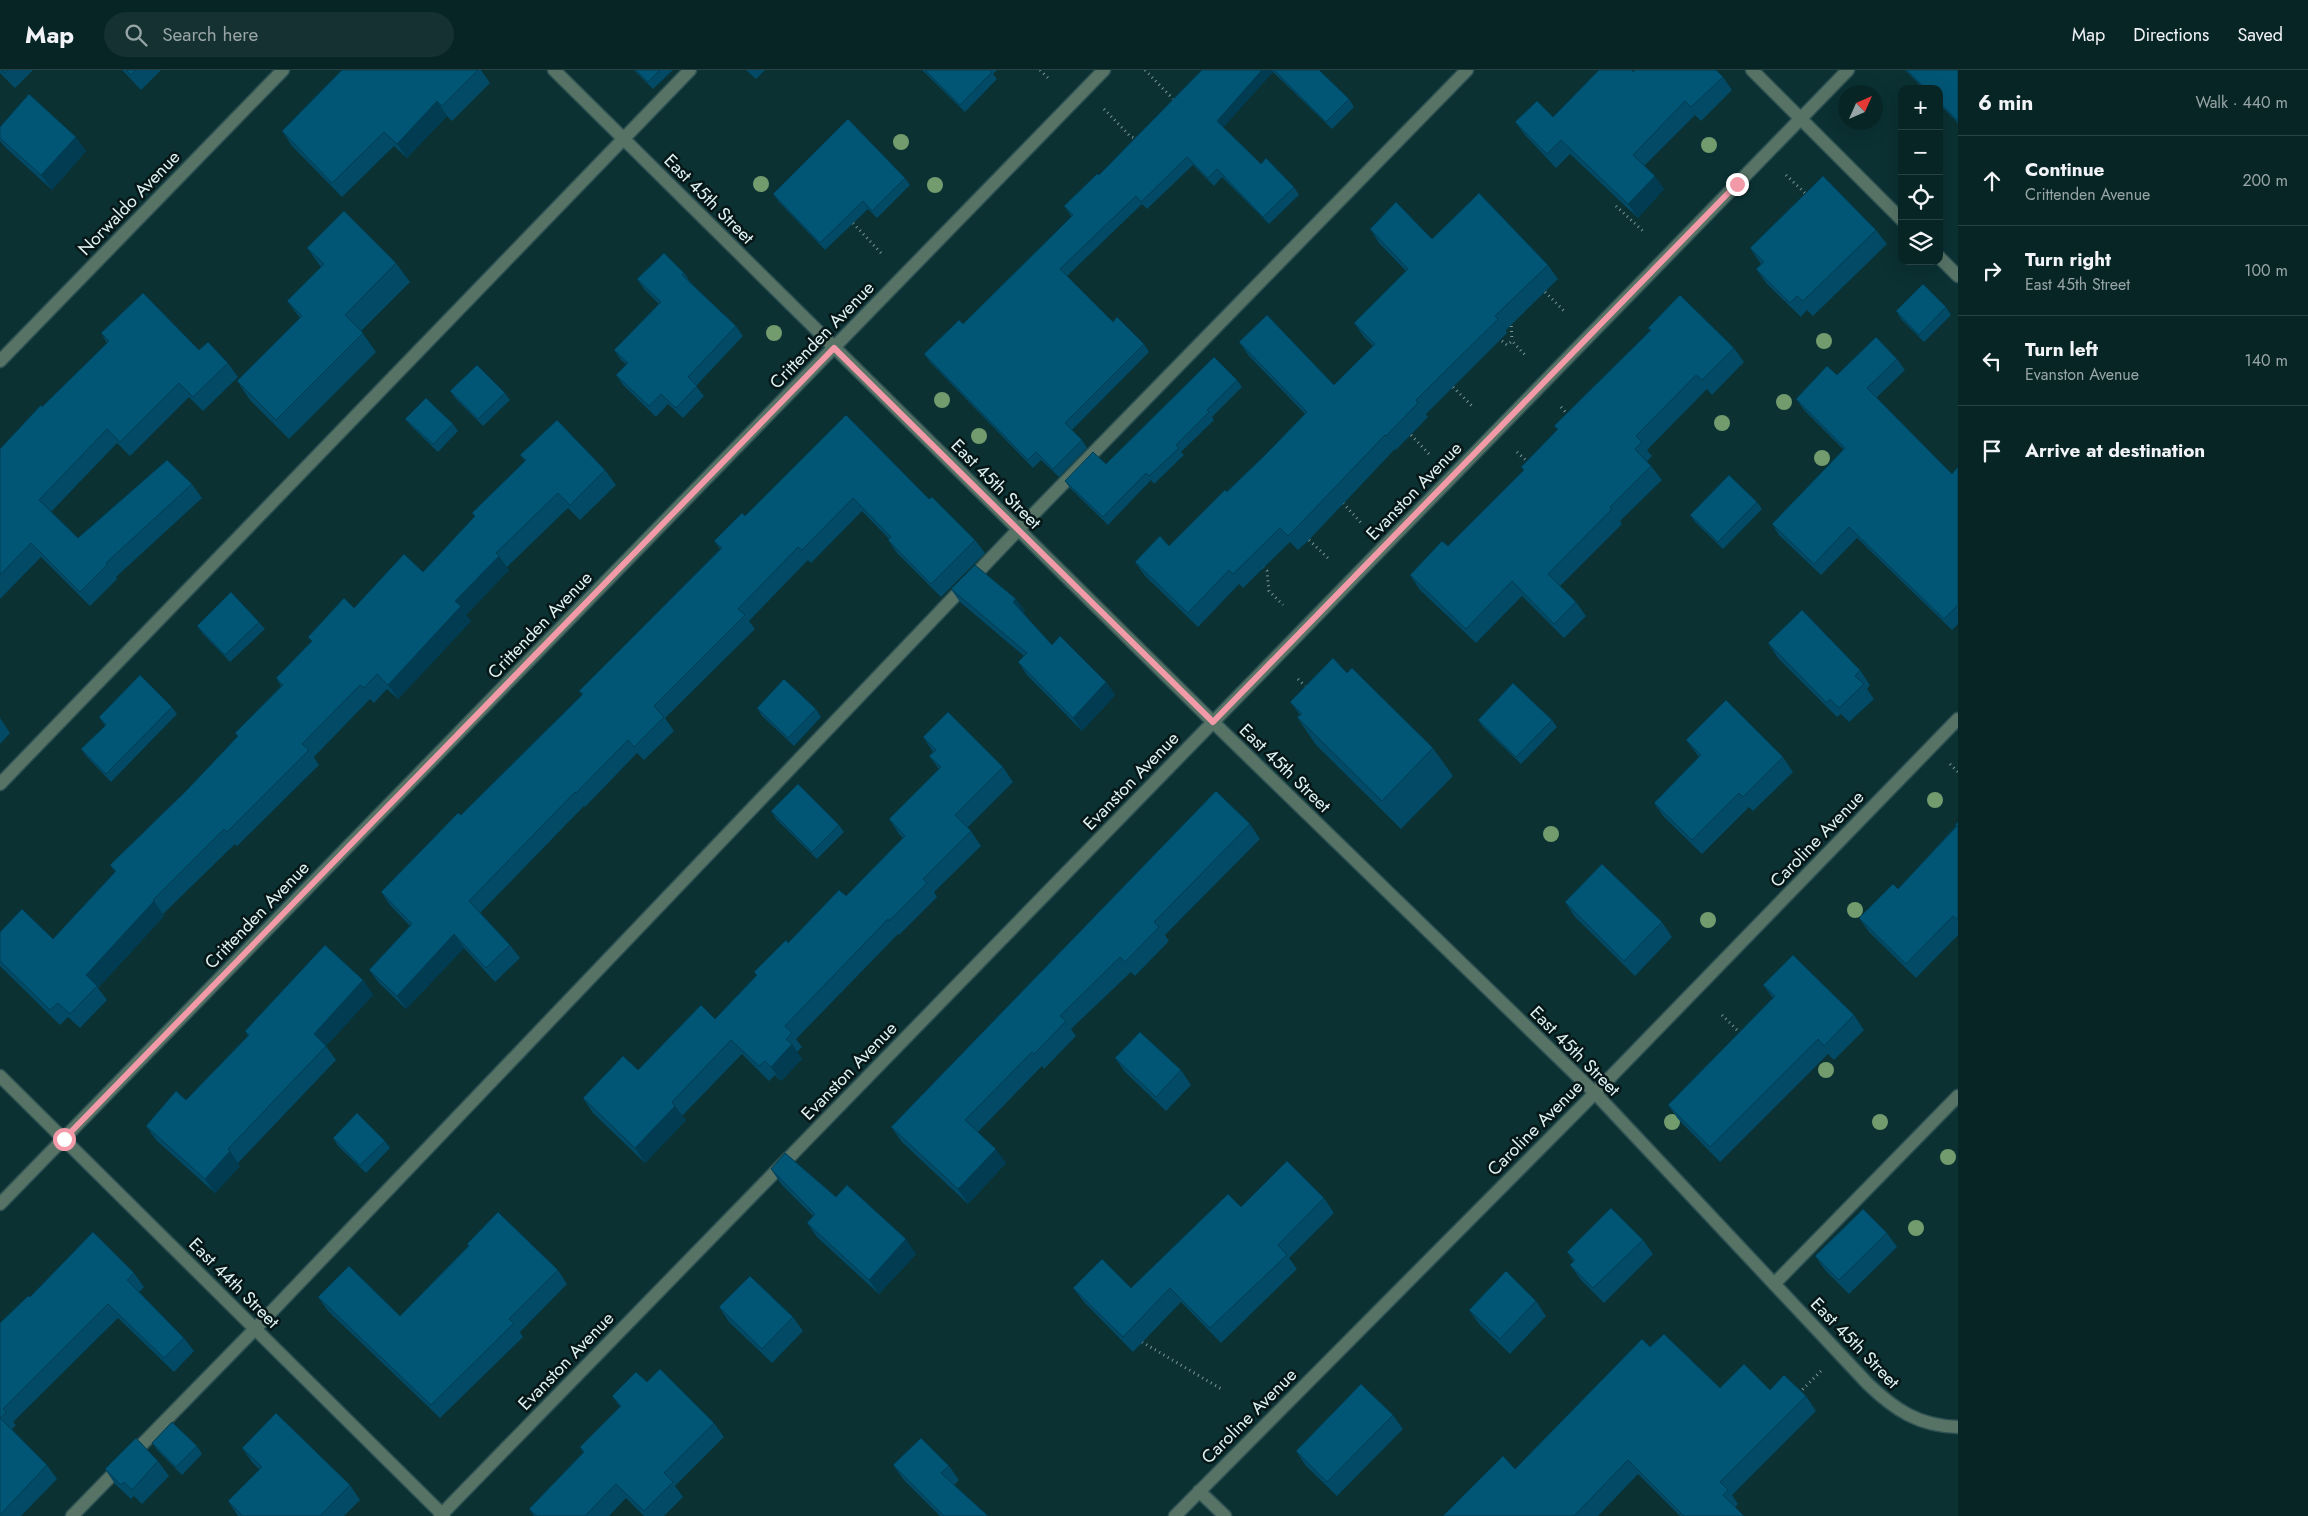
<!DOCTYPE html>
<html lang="en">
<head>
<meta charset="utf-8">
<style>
	:root { --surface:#082526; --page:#163132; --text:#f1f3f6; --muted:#98a5a7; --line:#294243 }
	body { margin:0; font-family:Jost,sans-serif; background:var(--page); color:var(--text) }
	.controls { position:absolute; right:15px; top:15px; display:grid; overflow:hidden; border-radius:10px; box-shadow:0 5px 20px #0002 }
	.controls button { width:45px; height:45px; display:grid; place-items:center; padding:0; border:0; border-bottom:1px solid var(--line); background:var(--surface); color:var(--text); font:25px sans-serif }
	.compass { position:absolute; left:1838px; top:15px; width:45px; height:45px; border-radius:50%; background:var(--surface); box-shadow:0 5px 20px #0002; rotate:45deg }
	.stop { position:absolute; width:15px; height:15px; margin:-11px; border:4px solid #f39aa9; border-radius:50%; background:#fff }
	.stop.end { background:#f39aa9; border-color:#fff; box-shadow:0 1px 5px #0008 }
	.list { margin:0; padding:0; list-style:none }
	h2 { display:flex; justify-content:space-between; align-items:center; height:65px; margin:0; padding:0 20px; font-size:21px }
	h2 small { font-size:16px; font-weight:400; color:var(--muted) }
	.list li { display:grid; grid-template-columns:32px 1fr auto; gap:15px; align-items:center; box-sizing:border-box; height:90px; padding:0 20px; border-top:1px solid var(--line) }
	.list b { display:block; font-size:19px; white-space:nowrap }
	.list p { margin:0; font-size:16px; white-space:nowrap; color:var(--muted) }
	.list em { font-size:16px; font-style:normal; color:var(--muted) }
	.icon { flex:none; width:28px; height:28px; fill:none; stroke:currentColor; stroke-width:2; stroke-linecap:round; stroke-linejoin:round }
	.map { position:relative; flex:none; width:1958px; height:1446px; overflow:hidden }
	header { display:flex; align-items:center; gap:30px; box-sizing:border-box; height:70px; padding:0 25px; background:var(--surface); border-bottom:1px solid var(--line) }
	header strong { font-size:24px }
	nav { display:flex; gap:28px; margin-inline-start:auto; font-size:18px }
	.search { width:350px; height:45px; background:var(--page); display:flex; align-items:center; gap:12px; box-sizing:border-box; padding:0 18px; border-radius:28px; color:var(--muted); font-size:19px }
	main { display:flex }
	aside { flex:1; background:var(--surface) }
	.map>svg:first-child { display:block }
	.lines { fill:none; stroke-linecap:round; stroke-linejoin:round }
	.minor-casing { stroke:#2d5052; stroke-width:15 }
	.path { stroke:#7b9798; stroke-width:3; stroke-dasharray:1 4; stroke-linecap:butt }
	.minor { stroke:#577366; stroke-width:12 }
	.tree { fill:#729b6e }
	.wall { fill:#024a65 }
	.shaded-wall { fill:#013c52 }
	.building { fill:#025675; stroke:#013c52 }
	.route { stroke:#f39aa9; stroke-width:6 }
	.labels { text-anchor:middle; stroke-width:5; stroke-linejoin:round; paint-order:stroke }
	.street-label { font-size:18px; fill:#def2f2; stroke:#071617 }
</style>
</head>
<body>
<header>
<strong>Map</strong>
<div class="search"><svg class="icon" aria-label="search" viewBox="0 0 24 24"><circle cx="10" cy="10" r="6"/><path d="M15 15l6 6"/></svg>Search here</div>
<nav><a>Map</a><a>Directions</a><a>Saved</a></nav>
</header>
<main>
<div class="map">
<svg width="1958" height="1446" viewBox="0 0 1958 1446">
	<rect width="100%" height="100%" fill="#0b3133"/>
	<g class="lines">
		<g class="minor-casing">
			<path id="minor" d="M554 0 1213 652 1595 1023 1868 1314C1895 1340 1919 1356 1958 1357
				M1752 0 1902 150
				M1939 187 1958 206
				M0 291 283 0
				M0 714 690 0
				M0 1006 444 1446
				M0 1134 1104 0
				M1774 1214 1958 1026
				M1199 1421 1225 1446
				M72 1446 255 1259 1018 460 1467 0
				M440 1446 1848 0
				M1175 1446 1595 1023 1958 649"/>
		</g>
		<path class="path" d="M1040 0 1050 10
			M1145 0 1176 32
			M1104 39 1130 66 1139 70
			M1786 105 1807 125
			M1616 136 1644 162
			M853 153 881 183
			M1545 222 1566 243
			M1511 251 1512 271
			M1502 271 1507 275 1512 271 1525 285
			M1453 317 1474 338
			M1561 337 1569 346
			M1411 365 1429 384
			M1517 382 1530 394
			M1343 433 1362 454
			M1309 470 1329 489
			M1263 497 1267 501 1269 521 1283 535
			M1298 609 1308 619
			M1950 694 1958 702
			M1722 945 1741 964
			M1142 1272 1223 1320
			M1799 1323 1821 1301"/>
		<use href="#minor" class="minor"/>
	</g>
	<g class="tree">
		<circle cx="901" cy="72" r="8"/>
		<circle cx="1709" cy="75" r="8"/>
		<circle cx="761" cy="114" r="8"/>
		<circle cx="935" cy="115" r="8"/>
		<circle cx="774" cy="263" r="8"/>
		<circle cx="1824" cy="271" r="8"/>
		<circle cx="942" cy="330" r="8"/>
		<circle cx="1784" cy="332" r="8"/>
		<circle cx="1722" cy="353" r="8"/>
		<circle cx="979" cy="366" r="8"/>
		<circle cx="1822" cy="388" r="8"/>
		<circle cx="1935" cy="730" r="8"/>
		<circle cx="1551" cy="764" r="8"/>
		<circle cx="1855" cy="840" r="8"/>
		<circle cx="1708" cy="850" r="8"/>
		<circle cx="1826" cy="1000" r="8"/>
		<circle cx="1672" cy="1052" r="8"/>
		<circle cx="1880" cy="1052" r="8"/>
		<circle cx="1948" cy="1087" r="8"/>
		<circle cx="1916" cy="1158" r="8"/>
	</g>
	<path class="wall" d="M0 0H33L15 18 0 3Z
		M122 0H161L141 20Z
		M342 0H481L490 13 452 51 447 46 407 88 394 76 342 127 292 76 282 61Z
		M634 0H673L653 19Z
		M746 0H765L756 9Z
		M922 0H997L993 4 997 9 965 42Z
		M1202 0H1319L1349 29 1354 37 1332 59 1273 2 1223 57 1261 94 1294 117 1299 125 1269 154 1222 107 1214 116 1193 95 1147 139 1142 134 1067 206 1113 252 1144 274 1149 282 1072 360 1082 370 1087 378 1059 407 1041 390 1033 398 930 292 924 284 963 254 1072 147 1064 136 1099 105Z
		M1905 0H1958V53L1939 34V19H1924Z
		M1633 2 1723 7 1732 20 1701 51 1695 45 1644 96 1664 119 1638 148 1570 84 1556 98 1525 65 1515 52 1553 47Z
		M0 57 86 81 52 120 5 77 0 71Z
		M905 108 910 115 877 148 868 139 825 180 778 131 773 124Z
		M1370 159 1432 169 1548 195 1558 209 1506 260 1507 263 1426 344 1428 347 1396 380 1395 379 1309 470 1298 480 1290 472 1243 518 1239 514 1198 557 1145 506 1135 492 1169 476 1265 385 1305 344 1249 286 1239 272 1334 315 1373 276 1364 267 1354 253 1406 201 1379 173Z
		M1876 160 1887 174 1813 246 1807 240 1801 247 1767 214 1756 199 1761 194 1750 178Z
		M307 178 396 193 410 212 361 261 376 282 289 369 250 330 237 311 300 248 287 231 321 197Z
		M684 203 691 213 736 256 743 266 696 316 704 326 683 348 668 334 656 347 623 315 616 305 626 294 621 290 614 280 659 234 644 219 637 209Z
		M1946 237 1951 245 1924 272 1901 249 1896 241Z
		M1648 258 1734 278 1744 292 1712 325 1707 319 1647 380 1652 386 1647 391 1651 396 1662 410 1620 451 1622 454 1560 516 1576 532 1586 546 1564 568 1522 526 1476 573 1420 520 1410 505 1448 476 1524 400 1521 397 1558 360 1554 356 1650 261Z
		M101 263 199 280 228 293 238 307 203 341 189 327 130 386 117 373 51 442 78 468 192 414 202 428 116 507 117 509 90 536 41 487 0 529V379L107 273Z
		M1897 289 1905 300 1876 328 1952 404 1958 397V554L1952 560 1857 468 1821 505 1779 465 1772 454 1844 380 1804 340 1796 329 1837 305Z
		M1237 310 1242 317 1212 347 1214 350 1181 382 1184 385 1154 414 1151 410 1108 455 1070 418 1065 411 1106 394Z
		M450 321 505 323 510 330 483 356 455 328Z
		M846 345 929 429 975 470 985 483 941 527 897 483 888 470 889 469 862 441 811 493 808 490 749 551 755 559 665 648 674 661 644 690 637 683 585 737 584 736 480 843 510 875 520 888 495 912 464 878 406 939 379 913 369 900 410 856 390 835 381 822 461 745 582 625 579 621 720 479 714 471 745 446Z
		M405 349 453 354 458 361 438 382 411 356Z
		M520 385 605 400 616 415 580 450 568 438 507 497 509 500 466 545 471 551 398 629 387 619 374 633 370 629 314 687 319 695 237 776 235 774 163 844 164 846 98 918 107 930 80 958 68 947 60 955 0 896V862L53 869 115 802 110 795 186 721 238 667 235 663 281 616 276 608 312 572 308 567 354 538 423 502 475 447 472 443 525 391Z
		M1757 432 1762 439 1723 479 1695 452 1690 445Z
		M951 519 1025 541 1023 543 1052 575 1106 612 1115 625 1082 661 1027 605 1018 592 1024 586 960 532Z
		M259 552 265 559 230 592 202 563 197 556Z
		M1768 573 1860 600 1870 615 1867 619 1874 629 1849 652 1841 644 1837 647 1778 588Z
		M1290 632 1433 678 1453 706 1401 759 1316 675 1297 647 1300 645Z
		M172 637 177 644 111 712 86 686 81 679 105 656 99 647Z
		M757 638 816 639 821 647 794 676 762 646Z
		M0 648 10 663 0 674Z
		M1478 650H1552L1557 657 1521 694 1483 657Z
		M923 667 1003 697 1013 712 967 758 971 761 981 776 934 822 937 827 899 865 898 864 796 969 802 977 797 982 802 989 781 1011 775 1005 769 1011 742 984 682 1046 686 1050 645 1093 593 1043 583 1028 638 1000 715 949 757 906 754 902 788 873 846 826 903 768 899 764 889 749 939 699 929 686 933 682Z
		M1686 670 1783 687 1793 702 1753 741 1749 737 1702 784 1664 747 1654 733 1699 687Z
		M771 741 839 755 844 762 817 789 776 749Z
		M1958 752V865L1916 908 1869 862 1859 848 1898 819 1956 756Z
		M1250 754 1260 769 1165 865 1169 871 1135 906 1131 902 1071 959 1076 966 1044 999 1042 996 978 1062 1006 1093 968 1134 902 1072 891 1057Z
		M1565 832 1662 852 1672 867 1635 906 1575 847Z
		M363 910 373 925 326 976 336 990 238 1093 240 1096 215 1123 156 1070 146 1056 186 1030 248 966 245 961Z
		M1763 915 1854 945 1864 960 1834 990 1828 984 1720 1092 1678 1049 1668 1035 1773 928Z
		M1115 988 1181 1000 1191 1015 1166 1041 1125 1002Z
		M333 1068 385 1071 390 1078 366 1103 338 1076Z
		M771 1099 836 1127 916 1184 879 1224 817 1167 807 1153 813 1146 781 1114Z
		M1324 1128 1334 1143 1289 1188 1297 1199 1221 1273 1181 1232 1133 1282 1084 1232 1073 1218H1131L1241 1137Z
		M1887 1163 1897 1177 1849 1224 1825 1200 1815 1186Z
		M1643 1170 1653 1184 1604 1233 1581 1210 1570 1195 1574 1192 1567 1182Z
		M467 1174 558 1200 567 1214 520 1262 523 1267 440 1348 328 1241 318 1227 400 1246 468 1176Z
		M134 1203 144 1217 139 1222 184 1268 194 1281 174 1302 118 1248 13 1352 16 1355 12 1359 47 1395 57 1409 21 1446H0V1253L30 1227Z
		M1536 1231 1546 1246 1510 1284 1479 1254 1469 1240Z
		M719 1237 793 1247 803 1261 772 1293 729 1252Z
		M1650 1277 1720 1318 1770 1320 1806 1326 1816 1341 1732 1425 1738 1434 1735 1437 1744 1446H1680L1638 1404 1598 1446H1443L1515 1399Z
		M647 1312 714 1353 724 1367 675 1416 683 1427 664 1446H644L626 1428 609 1446H534L529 1439 583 1383 580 1377 620 1337 612 1326Z
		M1393 1345 1403 1359 1337 1426 1306 1396 1296 1381Z
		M152 1373 197 1376 202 1384 182 1405 157 1380Z
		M242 1378 350 1415 360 1430 344 1446H238L228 1431 260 1400 252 1392Z
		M158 1391 169 1406 142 1434 134 1426 131 1429 115 1414 105 1399Z
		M893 1395 949 1396 959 1410 954 1415 988 1446H940L904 1410Z"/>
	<path class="shaded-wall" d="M1262 0H1272L1273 2 1222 59 1217 51Z
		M437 31 447 46 407 88 397 74Z
		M76 67 86 81 52 120 41 105Z
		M1655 106 1664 119 1638 148 1628 134Z
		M499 486 509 500 466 545 471 551 398 629 388 615 455 531Z
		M1016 529 1025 541 1022 544 1013 532Z
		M1106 612 1115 625 1082 661 1073 648Z
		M154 831 164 846 98 918 86 905Z
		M454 864 464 878 406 939 397 926Z
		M363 910 373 925 324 978 314 964Z
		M792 974 802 989 781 1011 771 997Z
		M675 1036 686 1050 645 1093 635 1078Z
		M996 1079 1006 1093 968 1134 958 1119Z
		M230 1081 240 1096 215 1123 205 1109Z
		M906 1169 916 1184 879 1224 869 1210Z"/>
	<path class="building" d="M2 0H8L5 3Z
		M126 0H136L131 5Z
		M342 0H478L442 36 437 31 397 74 384 62 332 113 282 61Z
		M636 0H660L648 12Z
		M925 0H990L992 2 960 35Z
		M1202 0H1262L1217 51 1261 94 1266 88 1294 117 1263 147 1217 99 1208 108 1187 87 1141 132 1136 126 1060 199 1113 252 1117 247 1144 274 1065 353 1082 370 1053 399 1036 382 1028 390 924 284 959 250 963 254 1073 145 1064 136 1097 104 1099 105Z
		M1274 0H1319L1349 29 1326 52Z
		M1599 0H1632L1633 2 1635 0H1716L1723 7 1691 37 1685 31 1633 85 1655 106 1628 134 1561 70 1547 84 1515 52 1537 31 1553 47Z
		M1907 0H1958V51L1939 32V19H1926Z
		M29 24 76 67 41 105 0 68V57Z
		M848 49 905 108 872 141 863 131 820 173 773 124Z
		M1823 106 1876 160 1803 231 1797 226 1790 233 1756 199 1764 192 1750 178Z
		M1479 123 1548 195 1495 246 1498 249 1416 330 1418 333 1386 366 1385 365 1299 455 1288 466 1280 458 1233 504 1229 500 1188 543 1135 492 1160 466 1169 476 1225 420 1227 422 1265 385 1307 342 1239 272 1267 245 1334 315 1375 274 1354 253 1408 199 1370 159 1396 132 1432 169Z
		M344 141 396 193 345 245 363 263 276 350 237 311 302 246 287 231 324 194 307 178Z
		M664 183 684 203 682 205 736 256 688 307 697 316 676 338 661 324 649 336 616 305 628 293 614 280 661 232 637 209Z
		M1923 214 1946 237 1919 265 1896 241Z
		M143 223 199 280 208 272 228 293 193 327 179 313 120 372 107 359 39 430 78 468 167 390 192 414 106 493 107 495 80 522 31 473 0 505V379L41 335 42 337 109 271 101 263Z
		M1680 225 1734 278 1702 310 1696 305 1636 366 1642 372 1635 379 1651 396 1610 437 1612 439 1548 504 1576 532 1554 554 1512 511 1466 559 1410 505 1442 471 1448 476 1524 400 1521 397 1558 359 1554 356 1651 260 1648 258Z
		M1876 267 1897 289 1867 318 1952 404 1958 397V535L1944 549 1849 457 1814 494 1772 454 1845 378 1796 329 1827 296 1837 305Z
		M1214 287 1237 310 1207 340 1209 342 1176 375 1179 378 1149 406 1146 403 1103 447 1065 411 1093 382 1106 394Z
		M477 295 505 323 478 349 450 321Z
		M426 328 453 354 433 374 405 349Z
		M846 345 929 429 932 427 975 470 931 514 888 470 891 467 853 428 802 480 798 477 738 539 745 545 654 636 664 647 634 677 628 670 576 723 575 722 469 831 510 875 486 898 454 864 397 926 369 900 412 854 381 822 458 743 461 745 583 624 579 621 722 478 714 471 742 443 745 446Z
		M557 350 605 400 570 435 558 423 496 483 499 486 455 531 461 536 388 615 377 604 364 618 360 615 302 674 309 680 227 762 224 759 153 830 154 831 86 905 97 916 70 944 58 933 50 940 0 891V862L22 839 53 869 116 801 110 795 186 721 238 666 235 663 283 615 276 608 312 571 308 567 344 528 354 538 404 484 423 502 475 446 472 443 526 390 520 385Z
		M1729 405 1757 432 1718 472 1690 445Z
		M975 495 1016 529 1013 532 1052 575 1060 566 1106 612 1073 648 1018 592 1027 583 951 519Z
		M231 522 259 552 225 585 197 556Z
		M1802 540 1860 600 1855 606 1864 614 1839 638 1830 629 1827 633 1768 573Z
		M1333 588 1347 603 1352 598 1433 678 1382 731 1297 647 1302 644 1290 632Z
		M140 605 172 637 106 704 81 679 106 655 99 647Z
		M784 609 816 639 788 668 757 638Z
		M1513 613 1552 650 1516 687 1478 650Z
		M1726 630 1783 687 1743 727 1739 723 1692 770 1654 733 1701 685 1686 670Z
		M948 642 1003 697 955 745 971 761 923 809 927 813 889 851 888 849 785 956 792 963 786 969 792 974 771 997 765 991 759 996 731 970 672 1032 675 1036 635 1078 583 1028 623 986 638 1000 701 935 715 949 757 905 754 902 786 870 788 873 839 820 846 826 905 766 889 749 941 697 929 686 936 680 923 667Z
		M798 714 839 755 812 782 771 741Z
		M1216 721 1250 754 1154 852 1159 857 1125 892 1120 887 1060 946 1066 951 1034 984 1032 982 965 1050 996 1079 958 1119 891 1057Z
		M1958 752V850L1953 846 1906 894 1859 848 1893 814 1898 819 1957 756 1955 755Z
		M1602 794 1662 852 1624 891 1565 832Z
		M325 875 363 910 314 964 326 976 228 1079 230 1081 205 1109 146 1056 176 1021 186 1030 249 965 245 961Z
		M1793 885 1854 945 1824 976 1818 969 1710 1077 1668 1035 1775 926 1763 915Z
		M1140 962 1181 1000 1156 1027 1115 988Z
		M357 1043 385 1071 360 1095 333 1068Z
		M785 1083 836 1127 847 1115 906 1169 869 1210 807 1153 815 1144 771 1099Z
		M1287 1091 1324 1128 1278 1175 1287 1185 1210 1258 1170 1218 1123 1267 1073 1218 1102 1189 1131 1218 1228 1124 1241 1137Z
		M1611 1138 1643 1170 1593 1218 1570 1195 1575 1190 1567 1182Z
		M1863 1139 1887 1163 1839 1210 1815 1186Z
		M498 1142 558 1200 509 1249 514 1253 431 1335 318 1227 349 1196 400 1246 469 1176 467 1174Z
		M93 1162 134 1203 127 1210 184 1268 164 1288 108 1234 3 1339 6 1342 0 1348 47 1395 0 1445V1253L28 1226 30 1227Z
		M1506 1201 1536 1231 1500 1269 1469 1240Z
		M750 1206 793 1247 762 1279 719 1237Z
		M1664 1264 1720 1318 1744 1294 1770 1320 1784 1305 1806 1326 1720 1412 1728 1420 1723 1425 1744 1446H1684L1628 1390 1574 1446H1443L1503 1386 1515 1399 1642 1269 1650 1277Z
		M660 1299 714 1353 664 1403 673 1412 644 1441 616 1414 585 1446H537L529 1439 584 1382 580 1377 621 1336 612 1326 636 1302 647 1312Z
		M1361 1314 1393 1345 1327 1412 1296 1381Z
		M276 1343 350 1415 320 1446H243L228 1431 262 1397 242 1378Z
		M172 1352 197 1376 176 1397 152 1373Z
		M136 1368 158 1391 132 1420 124 1412 121 1415 105 1399Z
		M921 1368 949 1396 941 1403 988 1446H944L893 1395Z"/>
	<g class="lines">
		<path class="route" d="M64 1069 834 278 1213 652 1737 114"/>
	</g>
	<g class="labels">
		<g class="street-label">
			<text transform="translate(709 129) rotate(45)" y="6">East 45th Street</text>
			<text transform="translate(129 133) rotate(-46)" y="6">Norwaldo Avenue</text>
			<text transform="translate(822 265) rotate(-46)" y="6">Crittenden Avenue</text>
			<text transform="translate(996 414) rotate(45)" y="6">East 45th Street</text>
			<text transform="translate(1414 421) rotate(-46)" y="6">Evanston Avenue</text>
			<text transform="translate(540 555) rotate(-46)" y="6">Crittenden Avenue</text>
			<text transform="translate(1285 698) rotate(44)" y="6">East 45th Street</text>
			<text transform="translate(1131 711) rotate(-46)" y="6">Evanston Avenue</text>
			<text transform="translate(1817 769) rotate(-46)" y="6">Caroline Avenue</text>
			<text transform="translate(257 845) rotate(-46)" y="6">Crittenden Avenue</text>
			<text transform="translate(1575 981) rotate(45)" y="6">East 45th Street</text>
			<text transform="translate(849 1001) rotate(-46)" y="6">Evanston Avenue</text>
			<text transform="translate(1535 1058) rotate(-45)" y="6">Caroline Avenue</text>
			<text transform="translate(234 1213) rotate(45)" y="6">East 44th Street</text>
			<text transform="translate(1855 1273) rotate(46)" y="6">East 45th Street</text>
			<text transform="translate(566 1291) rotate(-46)" y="6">Evanston Avenue</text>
			<text transform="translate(1249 1346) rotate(-45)" y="6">Caroline Avenue</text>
		</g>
	</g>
</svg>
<div class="controls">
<button>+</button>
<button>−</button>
<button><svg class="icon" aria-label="locate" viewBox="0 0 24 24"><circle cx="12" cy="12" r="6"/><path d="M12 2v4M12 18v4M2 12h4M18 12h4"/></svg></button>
<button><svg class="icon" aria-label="layers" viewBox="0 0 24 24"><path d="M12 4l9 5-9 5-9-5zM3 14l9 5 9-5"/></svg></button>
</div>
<svg class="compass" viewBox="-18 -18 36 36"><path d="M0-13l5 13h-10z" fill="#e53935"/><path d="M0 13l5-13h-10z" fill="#98a5a7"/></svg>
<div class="stop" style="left:64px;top:1069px"></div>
<div class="stop end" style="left:1737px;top:114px"></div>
</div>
<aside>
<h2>6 min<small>Walk · 440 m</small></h2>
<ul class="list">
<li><svg class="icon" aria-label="ahead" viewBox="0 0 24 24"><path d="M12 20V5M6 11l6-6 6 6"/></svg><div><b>Continue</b><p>Crittenden Avenue</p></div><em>200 m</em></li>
<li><svg class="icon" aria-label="right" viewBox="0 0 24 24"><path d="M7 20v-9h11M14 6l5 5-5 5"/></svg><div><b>Turn right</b><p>East 45th Street</p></div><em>100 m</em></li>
<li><svg class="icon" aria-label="left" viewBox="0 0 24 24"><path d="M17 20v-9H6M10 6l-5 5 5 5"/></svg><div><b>Turn left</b><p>Evanston Avenue</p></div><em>140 m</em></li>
<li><svg class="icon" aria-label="arrive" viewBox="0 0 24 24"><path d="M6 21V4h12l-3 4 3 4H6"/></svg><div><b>Arrive at destination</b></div></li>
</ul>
</aside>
</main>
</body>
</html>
